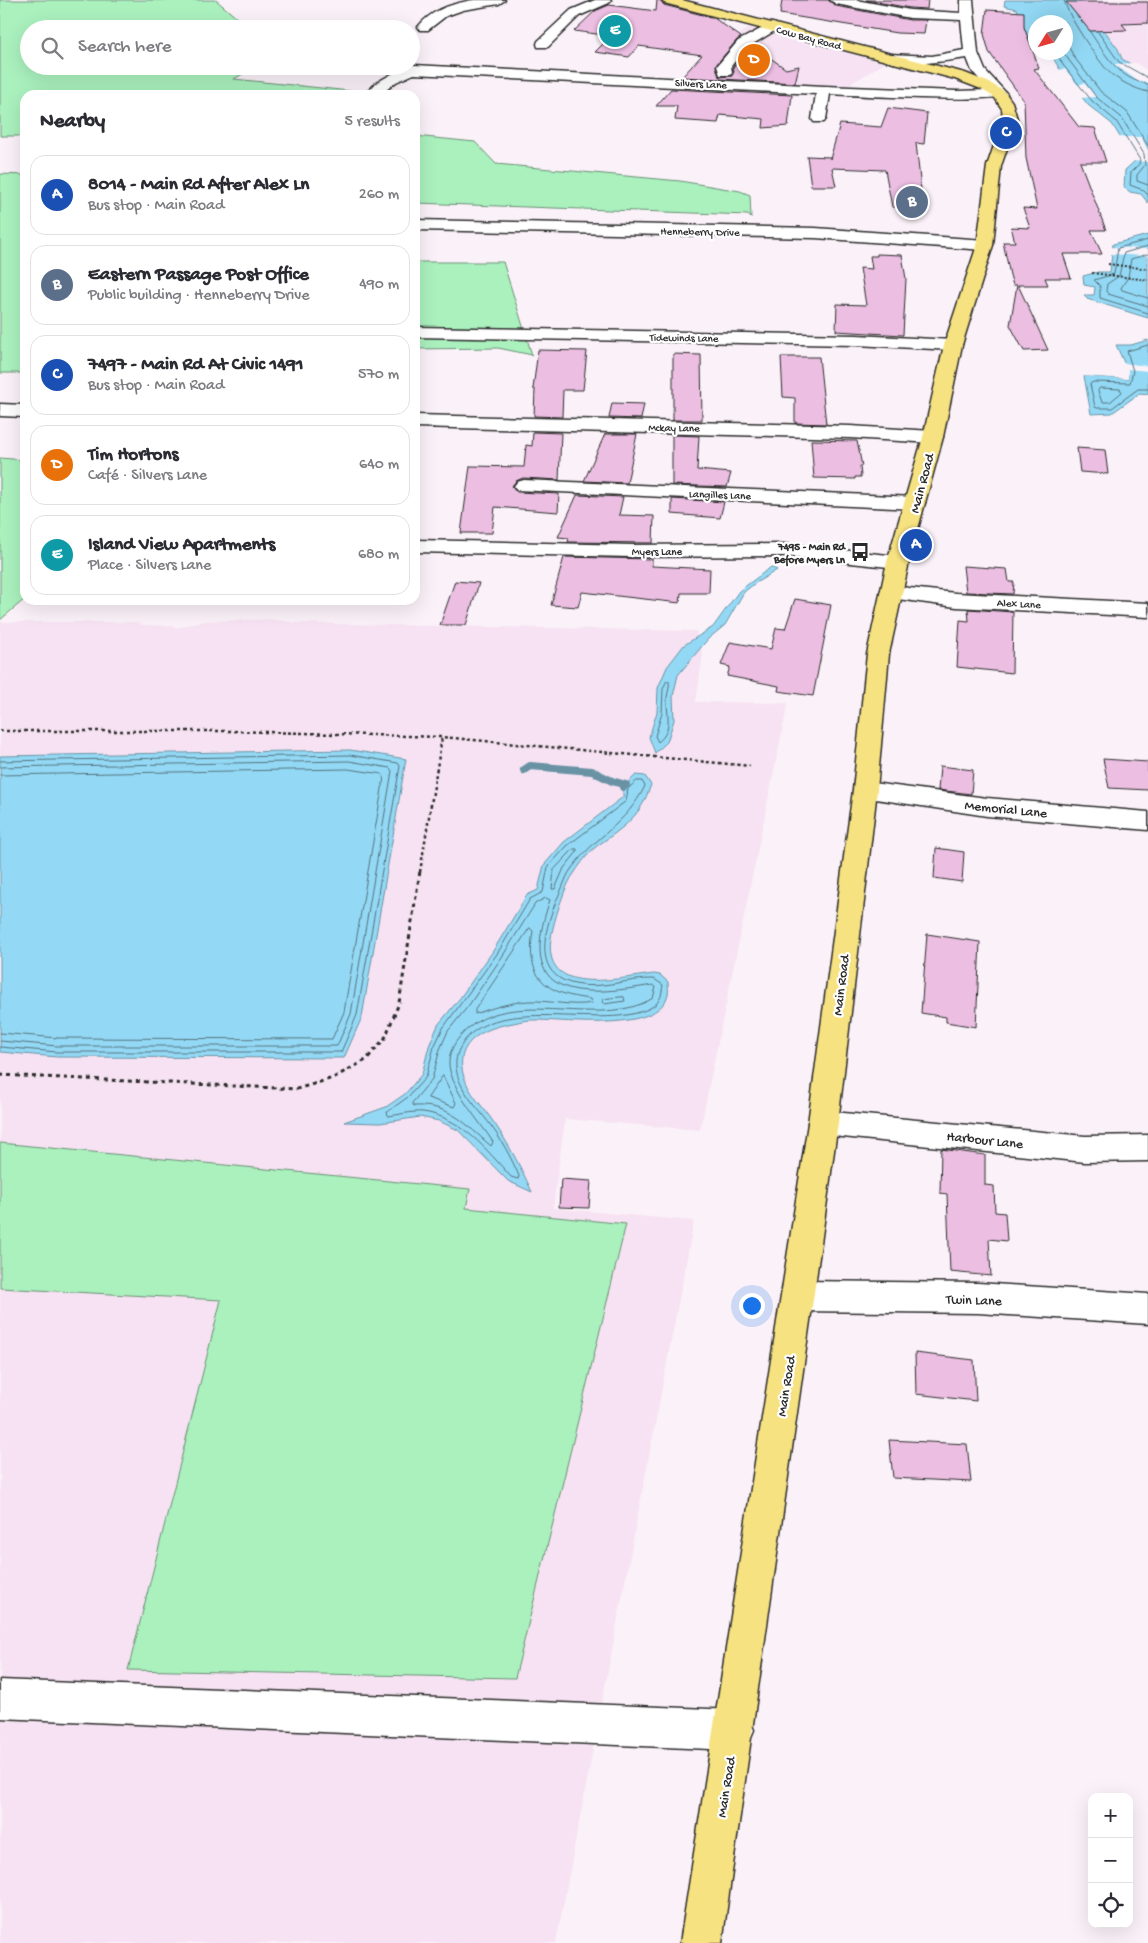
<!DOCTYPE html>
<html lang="en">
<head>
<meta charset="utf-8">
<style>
	:root { --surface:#fff; --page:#f2f2f3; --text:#2b2b33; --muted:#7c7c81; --line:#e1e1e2; --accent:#d93025 }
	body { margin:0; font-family:"Gochi Hand",sans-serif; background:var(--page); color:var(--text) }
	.controls { position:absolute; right:15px; bottom:15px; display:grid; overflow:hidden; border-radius:10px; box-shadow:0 5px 20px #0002 }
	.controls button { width:45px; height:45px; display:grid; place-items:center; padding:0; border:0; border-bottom:1px solid var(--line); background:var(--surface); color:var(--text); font:25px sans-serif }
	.compass { position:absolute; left:1028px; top:15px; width:45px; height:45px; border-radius:50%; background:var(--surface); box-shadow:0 5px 20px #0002; rotate:233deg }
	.you { position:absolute; left:751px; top:1305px; width:18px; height:18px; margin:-12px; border:4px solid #fff; border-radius:50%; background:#1a73e8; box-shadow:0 0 0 8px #1a73e833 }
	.badge { display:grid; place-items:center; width:32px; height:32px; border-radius:50%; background:var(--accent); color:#fff; font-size:16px; font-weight:700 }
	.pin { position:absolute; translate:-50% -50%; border:2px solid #fff; box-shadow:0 1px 5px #0006 }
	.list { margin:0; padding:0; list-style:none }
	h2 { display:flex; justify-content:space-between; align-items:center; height:65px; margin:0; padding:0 20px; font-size:21px }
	h2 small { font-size:16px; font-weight:400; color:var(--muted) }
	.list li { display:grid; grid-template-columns:32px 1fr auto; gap:15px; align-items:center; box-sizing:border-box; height:80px; margin:0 10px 10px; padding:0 10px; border:1px solid var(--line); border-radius:15px }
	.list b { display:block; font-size:19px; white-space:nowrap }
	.list p { margin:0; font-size:16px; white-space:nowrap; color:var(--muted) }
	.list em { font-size:16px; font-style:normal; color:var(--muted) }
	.icon { flex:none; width:28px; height:28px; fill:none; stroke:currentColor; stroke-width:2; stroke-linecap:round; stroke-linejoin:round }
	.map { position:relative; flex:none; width:1148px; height:1943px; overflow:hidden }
	.search { position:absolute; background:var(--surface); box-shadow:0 5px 20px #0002; left:20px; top:20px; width:400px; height:55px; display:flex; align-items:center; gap:12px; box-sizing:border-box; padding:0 18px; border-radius:28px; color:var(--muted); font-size:19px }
	.panel { position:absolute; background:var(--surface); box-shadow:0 5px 20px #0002; left:20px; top:90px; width:400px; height:515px; border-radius:15px }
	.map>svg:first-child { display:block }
	.built { fill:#f6e2f2 }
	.green { fill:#aaf1be; stroke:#6a8e74 }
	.water { fill:#93d9f5; stroke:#6993a4 }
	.pier { fill:#fbf2f9 }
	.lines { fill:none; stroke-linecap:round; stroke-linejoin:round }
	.shore { stroke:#55717c; stroke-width:1 }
	.stream { stroke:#6993a4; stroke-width:8 }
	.building { fill:#ebbee2; stroke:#2b2b2b }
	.minor-casing { stroke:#2b2b2b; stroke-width:3 }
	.major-casing { stroke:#2b2b2b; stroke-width:3 }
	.path-far2 { stroke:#2b2b2b; stroke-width:2; stroke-dasharray:2 2; stroke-linecap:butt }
	.path-far1 { stroke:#2b2b2b; stroke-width:2.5; stroke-dasharray:3 3; stroke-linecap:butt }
	.path { stroke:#2b2b2b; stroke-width:3; stroke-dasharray:4 4; stroke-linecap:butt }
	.minor { fill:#fff; fill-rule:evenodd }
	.major { fill:#f7e281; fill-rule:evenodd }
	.labels { text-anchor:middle; stroke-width:4.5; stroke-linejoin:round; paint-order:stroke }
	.far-street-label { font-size:11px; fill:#2b2b2b; stroke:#fff }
	.far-poi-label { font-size:11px; font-weight:bold; fill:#2b2b2b; stroke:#fff; text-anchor:end }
	.street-label { font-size:14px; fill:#2b2b2b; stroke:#fff }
</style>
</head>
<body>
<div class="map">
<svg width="1148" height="1943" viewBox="0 0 1148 1943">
	<rect width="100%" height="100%" fill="#fbf2f9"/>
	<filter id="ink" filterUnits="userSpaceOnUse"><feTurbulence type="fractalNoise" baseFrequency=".02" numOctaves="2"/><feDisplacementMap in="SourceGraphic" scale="10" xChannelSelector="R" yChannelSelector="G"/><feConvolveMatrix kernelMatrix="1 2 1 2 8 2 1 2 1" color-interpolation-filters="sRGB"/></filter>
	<g filter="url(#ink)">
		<path class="built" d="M1082 0H1148V74L1122 59Z
			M750 27 885 63 845 87 702 80 737 36Z
			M271 619 296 623 696 631 703 654 696 702 788 703 700 1130 565 1119 553 1208 694 1221 556 1943H0V622H135L144 625 171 626 175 628 205 621Z"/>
		<path class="green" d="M0 0H216L244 24 258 29H29V66H257L234 79 389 95H25V136H0Z
			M415 136 475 142 496 164 680 181 740 191 750 195 751 218 748 215 415 203Z
			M0 174 25 175V373H0Z
			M415 262H503L532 355 498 348 415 349Z
			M0 458 25 460V599L0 620Z
			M0 1143 470 1189 466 1208 626 1224 515 1678 128 1670 221 1300 0 1288Z"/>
		<path class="water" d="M1005 0H1082L1118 49 1122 59 1148 74V203L1141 194 1130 192 1124 187 1125 170 1135 161 1112 124 1088 105 1059 68 1050 53 1066 52V22H1036L1035 44 1030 42 1017 9 1004 6Z
			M1148 235V318L1087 299 1084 295H1094L1095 287 1084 285 1083 276 1098 272H1110L1113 244Z
			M1148 340V394L1140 393 1112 413 1091 414 1084 376 1128 379 1127 369 1116 345H1131Z
			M771 567 777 570 754 584 744 592 725 625 708 639 678 675 673 696 674 720 667 742 655 753 649 737 657 712 658 688 667 667 684 645 713 627 739 591Z
			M350 750 406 759 362 1017 344 1058 57 1057 0 1052V756Z
			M636 775 645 776 651 785C647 795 643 806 635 815 624 828 611 836 597 846 589 852 581 863 575 872 565 885 557 912 553 928 535 999 611 979 654 974L660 975 668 982C668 986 669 991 668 994 659 1035 560 1019 531 1020 523 1020 516 1023 508 1024 458 1034 448 1065 480 1104 502 1131 518 1161 532 1192L508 1181 458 1130 439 1121 420 1117 380 1123 344 1122 386 1107 405 1094 422 1074 429 1046 438 1025 460 998 493 951 527 895 538 890 544 865 564 842 623 797V787Z"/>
		<path class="pier" d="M1136 63 1148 71V84L1144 81 1139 82 1114 64Z
			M1065 69 1078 85 1084 83 1097 97 1079 98 1057 70Z
			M1121 137H1141L1148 150V162L1131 161 1118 138Z
			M1110 247 1148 249V256L1109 254Z
			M1123 363 1148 366V371L1128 369V379L1081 376 1083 373 1125 376Z"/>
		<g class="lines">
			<path class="shore" d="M1064 0C1068 17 1095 56 1107 70 1116 80 1135 89 1148 92
				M1090 32C1105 54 1119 80 1148 84
				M1098 32 1119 62 1148 78
				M1066 42 1074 57 1101 92 1127 112 1148 146
				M1056 52 1063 65 1092 101 1116 121 1140 160 1139 164 1131 172 1130 185 1143 190 1148 195
				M1063 52 1096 97 1121 117 1144 154 1145 165 1137 175V181L1148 185
				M1148 240 1118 248 1114 274 1094 280 1100 286V298L1148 313
				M1148 246 1124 253 1119 276 1107 284 1106 291 1108 294 1148 306
				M1148 254 1131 259 1128 277 1121 288 1122 290 1148 298
				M1148 345 1127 351 1133 371 1130 383 1093 382 1090 384 1095 407 1097 408H1112L1138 389H1148
				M1100 388 1120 389 1122 392 1110 402H1102L1098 391Z
				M669 681C670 687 668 691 667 697 666 713 674 730 658 742L655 736 662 713 663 689 666 682Z
				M0 761 350 755 398 763 400 766 357 1015 341 1052H57L0 1047
				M0 767 349 761 390 768 392 771 351 1014 337 1046H58L0 1041
				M0 775 348 769 382 774 384 777 344 1012 332 1039 58 1038 0 1033
				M637 781H642L645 786C626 825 596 835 572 868 567 874 565 881 562 888 548 918 526 974 575 984 602 990 628 978 654 979L663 985C662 989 662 996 659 1000 656 1006 647 1010 640 1012 590 1028 491 994 461 1046 452 1061 456 1076 464 1090 471 1102 481 1112 489 1123 501 1139 511 1157 519 1176L518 1179 511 1177C487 1150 461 1117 423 1112 411 1111 399 1115 388 1116L387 1112 408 1097 426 1077 434 1047 443 1028 497 954 530 899 543 892 548 867 567 846 626 801 628 789Z
				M574 849H577V852L564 868 555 889H552L554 870Z
				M546 898 550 900C515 999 577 998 653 985L656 987 653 998C596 1033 504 980 458 1039 451 1048 447 1059 450 1071 457 1097 478 1119 493 1142L491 1146C466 1125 451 1104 414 1106L412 1103 432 1079 440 1049 448 1031 469 1005 502 957 535 904Z
				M530 928 533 931C525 978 546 994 590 999L592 1003C571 1007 550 1000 529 1001 511 1002 492 1008 475 1014V1010Z
				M624 997 625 1001 604 1004 602 1002 604 999Z
				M443 1076 456 1103 454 1107 428 1098Z"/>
			<path class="stream" d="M524 770 530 766 592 771 612 781 626 785 623 787"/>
		</g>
		<path class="building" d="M657 0H660L664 5 714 18 741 37 737 40 716 65 719 77 732 76 734 72 733 67 753 46 786 69 799 66 795 83 682 77 702 55 639 46 629 57 595 52 611 36 574 31 595 11 609 5 656 11Z
			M782 0H828L836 6 910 20H926L924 34 897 33 780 14Z
			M866 0H928L927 9 910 8Z
			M1066 2H1148V23L1122 24 1127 30 1090 31Z
			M987 10 1024 12V27L1039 68 1034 69 1079 127 1095 128 1106 162H1080L1106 230H1091L1102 254H1063L1071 278H1045L1048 285H1018L1048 350 1024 351 1010 325 1017 285H1013L1010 275 1003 242H1015L1011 227 1030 228 1023 208 1037 209 1026 158 1024 101 989 52 984 34Z
			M671 89 792 95 788 126 763 128 764 119 720 115 718 123 675 120 677 106H656Z
			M888 108 927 113 924 144 916 143 923 208 892 207 885 170 832 168 836 186H811L807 156 830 157V159L840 124 881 127Z
			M877 254 902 255 906 279 903 335 836 331 837 304 866 305 860 268 872 269 870 256H877Z
			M538 350 587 351 583 390H563L562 417 534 416 535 389H533Z
			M673 354 701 355 702 420H673Z
			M781 357H819L826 424 795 423V398L783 397Z
			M612 403 644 404 641 419 609 418Z
			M533 432 561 433 559 480 523 478 516 481 512 486 517 492 559 494 558 512 495 507 492 533H461L470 466 524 467 526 445 532 446Z
			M605 434H637L627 483 584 481Z
			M672 435 699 436 697 470 731 473 727 487 672 485Z
			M811 440 857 441 862 466H860L861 477H855V479L814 478Z
			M1077 448 1105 450 1108 474 1080 472Z
			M577 495 623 497 619 515 654 516 653 543 568 542 569 538 558 537Z
			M672 499 724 502 720 518 672 514Z
			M564 557 652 559V566L710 569 709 593H681L680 603 582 592 578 607 551 605Z
			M963 566 1007 569 1009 582H1014L1013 594 966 592Z
			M455 581 479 583 466 625H440Z
			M795 599 831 605 813 696 778 691 779 686 727 676 730 667 721 665 730 642 771 649 776 628 785 629Z
			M968 609 1013 612 1012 673 957 667 960 620 969 621Z
			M1103 759 1148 762V790L1109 788Z
			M940 766 973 770 971 794 938 790Z
			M936 848 964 852 962 882 934 878Z
			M927 934 980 942 976 1027 946 1022V1017L921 1013Z
			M941 1149 985 1155V1185L994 1186 995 1212 1005 1213 1007 1241 989 1239 991 1276 950 1272 947 1194 940 1193Z
			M561 1179 591 1181 589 1208 559 1207Z
			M915 1353 974 1360 976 1401 916 1394Z
			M889 1440 967 1444 971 1482 893 1478Z"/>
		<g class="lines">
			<g class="minor-casing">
				<path id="minor" d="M474 0H505L499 4 463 10 446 16 428 30H420L418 27C431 10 453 3 474 0Z
					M595 0H611L609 3 579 16 548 47H538L537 44 538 41 571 10Z
					M830 0H856L910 10 961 13V0H973L978 53 985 70 1007 94C999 104 853 95 830 94L826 119 824 122H814L812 119 816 94 414 74 396 82 380 95H365L376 83 397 71 395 69 397 66 414 65 824 86 957 91 989 90 972 71 967 58C951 60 892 70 882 58L889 54 932 56 964 50 961 20 910 18 836 4Z
					M772 23 776 24 778 27 776 30 748 47 731 66 732 72 730 75H720L717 66 738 41Z
					M415 220 815 228 985 240 991 242 993 245 991 248 985 250 815 238 415 230Z
					M415 327 856 335 953 340 959 341 962 345 959 349 953 350 856 345 415 337Z
					M0 404 25 405V417L0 416Z
					M415 415 850 426 933 431 940 433 943 437 940 441 933 443 850 438 415 427Z
					M524 480 915 497 922 499 925 503 922 507 915 509 517 490 514 486 517 482Z
					M415 540 631 545 784 544 898 556 905 558 909 562 905 566 898 568 784 556 631 557 415 552Z
					M891 586 956 593 1148 603V617L956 607 883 597 880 592 883 587Z
					M865 782 987 798 1148 812V830L987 816 856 796 853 790 856 784Z
					M823 1111 1085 1136 1148 1135V1161L1085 1162 823 1135 812 1132 808 1123 812 1114Z
					M799 1281 978 1283 1148 1294V1324L978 1313 799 1311 787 1306 783 1296 787 1286Z
					M0 1680 734 1710 748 1716 754 1730 748 1744 734 1750 0 1718Z"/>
			</g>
			<g class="major-casing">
				<path id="major" d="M662 0H682L965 73 990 83 1005 92 1012 102 1017 119 1001 166 993 245 962 345 943 437 909 562 889 654 877 790 838 1123 722 1943H680L808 1123 853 790 867 654 887 562 923 437 944 345 977 245 987 166 1003 119 1002 109 995 98 981 89 955 79 664 3Z"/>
			</g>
			<path class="path-far2" d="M1108 264 1148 269
				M1092 273 1148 280"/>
			<path class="path-far1" d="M0 731H232L442 737 750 766
				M420 872 442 737"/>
			<path class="path" d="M0 1075 297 1089 333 1078 366 1060 385 1038 399 1003 420 871"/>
			<use href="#minor" class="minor"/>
			<use href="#major" class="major"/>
		</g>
	</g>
	<defs>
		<g id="bus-bare" transform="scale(1.5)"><path d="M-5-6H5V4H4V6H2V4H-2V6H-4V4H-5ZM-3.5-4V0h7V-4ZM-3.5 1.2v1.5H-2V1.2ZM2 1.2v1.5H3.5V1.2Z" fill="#2b2b2b" stroke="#fff" stroke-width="2.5" paint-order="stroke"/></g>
	</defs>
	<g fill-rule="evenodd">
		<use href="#bus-bare" x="860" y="552"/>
	</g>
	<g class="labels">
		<g class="far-street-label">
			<text transform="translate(809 37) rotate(15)" y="4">Cow Bay Road</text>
			<text transform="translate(701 83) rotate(3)" y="4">Silvers Lane</text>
			<text transform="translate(700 231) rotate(1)" y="4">Henneberry Drive</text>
			<text transform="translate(684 337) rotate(1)" y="4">Tidewinds Lane</text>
			<text transform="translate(674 427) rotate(1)" y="4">Mckay Lane</text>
			<text transform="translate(720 494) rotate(2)" y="4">Langilles Lane</text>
			<text x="657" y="555">Myers Lane</text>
			<text transform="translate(1019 603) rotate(3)" y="4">Alex Lane</text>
		</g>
		<g class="far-poi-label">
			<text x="845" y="550">7495 - Main Rd<tspan x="845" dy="13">Before Myers Ln</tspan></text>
		</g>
		<g class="street-label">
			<text transform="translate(921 483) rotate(-75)" y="5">Main Road</text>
			<text transform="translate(1006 808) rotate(6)" y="5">Memorial Lane</text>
			<text transform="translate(840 985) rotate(-83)" y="5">Main Road</text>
			<text transform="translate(985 1139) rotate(6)" y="5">Harbour Lane</text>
			<text transform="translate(974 1299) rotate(2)" y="5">Twin Lane</text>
			<text transform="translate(785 1386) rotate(-81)" y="5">Main Road</text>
			<text transform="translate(725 1787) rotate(-81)" y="5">Main Road</text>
		</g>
	</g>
</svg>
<div class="controls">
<button>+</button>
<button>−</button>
<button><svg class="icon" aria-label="locate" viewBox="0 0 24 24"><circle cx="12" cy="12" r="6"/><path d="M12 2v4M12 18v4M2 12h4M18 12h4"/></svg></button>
</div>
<svg class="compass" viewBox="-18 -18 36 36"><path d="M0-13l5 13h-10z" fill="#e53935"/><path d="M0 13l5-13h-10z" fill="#7c7c81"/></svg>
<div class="you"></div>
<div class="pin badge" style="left:916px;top:545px;background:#1a4fb4">A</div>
<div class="pin badge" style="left:912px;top:202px;background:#5c6f8a">B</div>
<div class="pin badge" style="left:1006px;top:133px;background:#1a4fb4">C</div>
<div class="pin badge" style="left:754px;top:60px;background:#e8710a">D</div>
<div class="pin badge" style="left:615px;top:31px;background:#0f9aa8">E</div>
<div class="search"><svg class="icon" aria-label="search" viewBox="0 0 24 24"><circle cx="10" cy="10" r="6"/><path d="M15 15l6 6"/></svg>Search here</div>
<section class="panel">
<h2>Nearby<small>5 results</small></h2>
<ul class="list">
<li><span class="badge" style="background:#1a4fb4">A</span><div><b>8014 - Main Rd After Alex Ln</b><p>Bus stop · Main Road</p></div><em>260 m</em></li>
<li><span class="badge" style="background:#5c6f8a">B</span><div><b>Eastern Passage Post Office</b><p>Public building · Henneberry Drive</p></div><em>490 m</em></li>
<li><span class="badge" style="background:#1a4fb4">C</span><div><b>7497 - Main Rd At Civic 1491</b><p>Bus stop · Main Road</p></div><em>570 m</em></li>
<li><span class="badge" style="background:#e8710a">D</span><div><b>Tim Hortons</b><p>Café · Silvers Lane</p></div><em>640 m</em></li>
<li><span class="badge" style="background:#0f9aa8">E</span><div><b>Island View Apartments</b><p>Place · Silvers Lane</p></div><em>680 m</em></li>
</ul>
</section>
</div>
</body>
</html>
